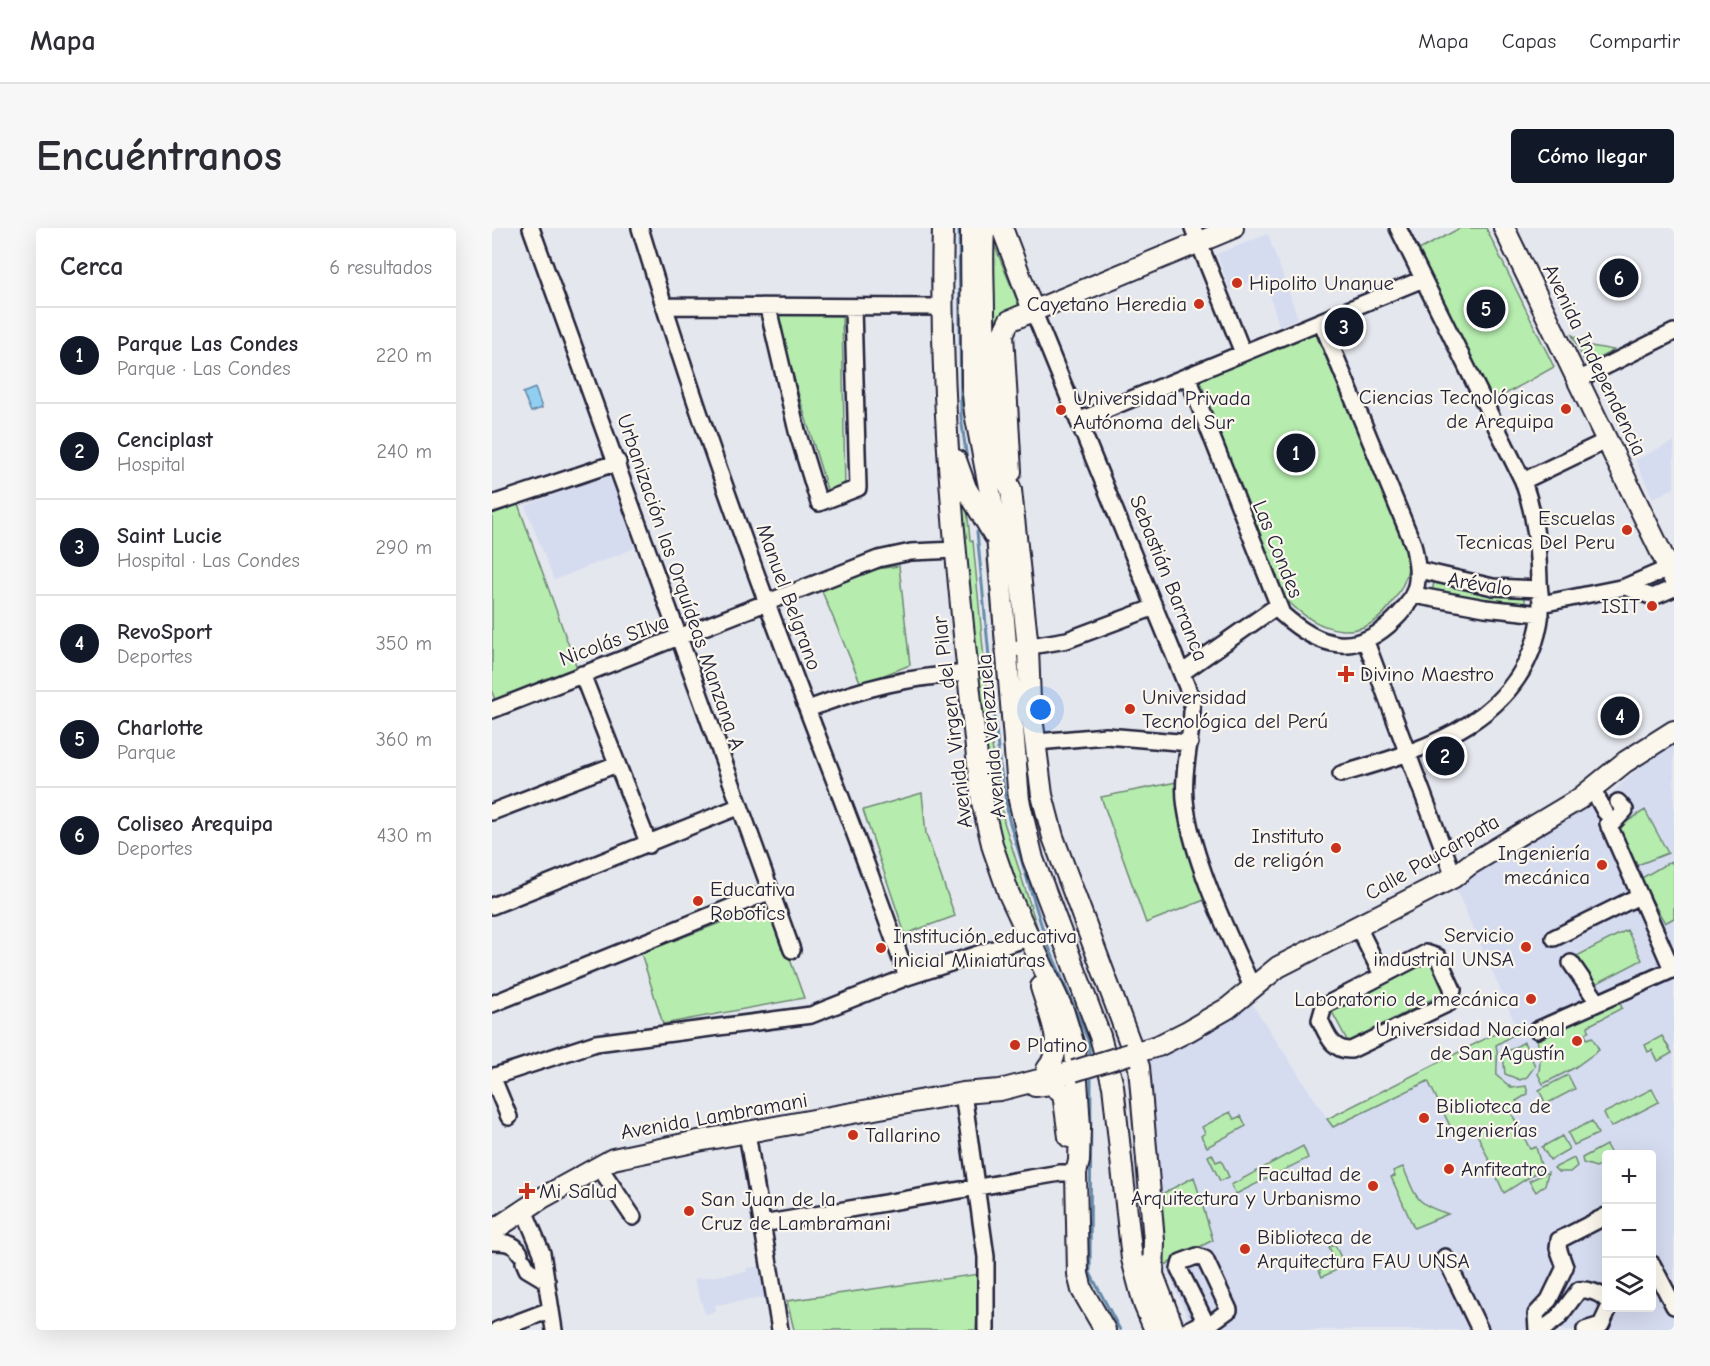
<!DOCTYPE html>
<html lang="es">
<head>
<meta charset="utf-8">
<style>
	:root { --surface:#fff; --page:#f7f7f7; --text:#2b2b33; --muted:#7c7c81; --line:#e1e1e2; --accent:#111827 }
	body { margin:0; font-family:"Comic Neue",sans-serif; background:var(--page); color:var(--text) }
	.controls { position:absolute; right:18px; bottom:18px; display:grid; overflow:hidden; border-radius:6px; box-shadow:0 6px 24px #0002 }
	.controls button { width:54px; height:54px; display:grid; place-items:center; padding:0; border:0; border-bottom:2px solid var(--line); background:var(--surface); color:var(--text); font:30px sans-serif }
	.you { position:absolute; left:549px; top:482px; width:21px; height:21px; margin:-15px; border:4px solid #fff; border-radius:50%; background:#1a73e8; box-shadow:0 0 0 9px #1a73e833 }
	.badge { display:grid; place-items:center; width:39px; height:39px; border-radius:50%; background:var(--accent); color:#fff; font-size:20px; font-weight:700 }
	.pin { position:absolute; translate:-50% -50%; border:3px solid #fff; box-shadow:0 2px 6px #0006 }
	.list { margin:0; padding:0; list-style:none }
	h2 { display:flex; justify-content:space-between; align-items:center; height:78px; margin:0; padding:0 24px; font-size:26px }
	h2 small { font-size:20px; font-weight:400; color:var(--muted) }
	.list li { display:grid; grid-template-columns:39px 1fr auto; gap:18px; align-items:center; box-sizing:border-box; height:96px; padding:0 24px; border-top:2px solid var(--line) }
	.list b { display:block; font-size:22px; white-space:nowrap }
	.list p { margin:0; font-size:20px; white-space:nowrap; color:var(--muted) }
	.list em { font-size:20px; font-style:normal; color:var(--muted) }
	.icon { flex:none; width:33px; height:33px; fill:none; stroke:currentColor; stroke-width:2; stroke-linecap:round; stroke-linejoin:round }
	.map { position:relative; flex:none; width:1182px; height:1102px; overflow:hidden; border-radius:6px }
	header { display:flex; align-items:center; gap:36px; box-sizing:border-box; height:84px; padding:0 30px; background:var(--surface); border-bottom:2px solid var(--line) }
	header strong { font-size:28px }
	nav { display:flex; gap:33px; margin-inline-start:auto; font-size:21px }
	.intro { display:flex; align-items:center; justify-content:space-between; box-sizing:border-box; height:144px; padding:0 36px }
	h1 { margin:0; font-size:42px }
	.button { padding:15px 27px; border-radius:6px; background:var(--accent); color:#fff; font-size:21px; font-weight:700 }
	main { display:flex; gap:36px; padding:0 36px }
	aside { flex:1; background:var(--surface); border-radius:6px; box-shadow:0 6px 24px #0002 }
	.map>svg:first-child { display:block }
	.built { fill:#d6dcf0; fill-rule:evenodd }
	.green { fill:#b6ecae; stroke:#6c8774; stroke-width:1.5 }
	.water { fill:#91cff2; stroke:#658aa9; stroke-width:1.5 }
	.lines { fill:none; stroke-linecap:round; stroke-linejoin:round }
	.stream { stroke:#658aa9; stroke-width:3 }
	.minor-casing { stroke:#22223b; stroke-width:20 }
	.major-casing { stroke:#22223b; stroke-width:24 }
	.minor { stroke:#fbf7ec; stroke-width:15 }
	.major { stroke:#fbf7ec; stroke-width:20 }
	.major-bridge-casing { stroke:#22223b; stroke-width:24; stroke-linecap:butt }
	.major-bridge { stroke:#fbf7ec; stroke-width:20 }
	.poi-dot { fill:#c8321e; stroke:#fbf7ec; stroke-width:2 }
	.labels { text-anchor:middle; stroke-width:4.5; stroke-linejoin:round; paint-order:stroke }
	.poi-label { font-size:21px; fill:#22223b; stroke:#fbf7ec; text-anchor:start }
	.street-label { font-size:21px; fill:#22223b; stroke:#fbf7ec }
</style>
</head>
<body>
<header>
<strong>Mapa</strong>
<nav><a>Mapa</a><a>Capas</a><a>Compartir</a></nav>
</header>
<div class="intro"><h1>Encuéntranos</h1><a class="button">Cómo llegar</a></div>
<main>
<aside>
<h2>Cerca<small>6 resultados</small></h2>
<ul class="list">
<li><span class="badge">1</span><div><b>Parque Las Condes</b><p>Parque · Las Condes</p></div><em>220 m</em></li>
<li><span class="badge">2</span><div><b>Cenciplast</b><p>Hospital</p></div><em>240 m</em></li>
<li><span class="badge">3</span><div><b>Saint Lucie</b><p>Hospital · Las Condes</p></div><em>290 m</em></li>
<li><span class="badge">4</span><div><b>RevoSport</b><p>Deportes</p></div><em>350 m</em></li>
<li><span class="badge">5</span><div><b>Charlotte</b><p>Parque</p></div><em>360 m</em></li>
<li><span class="badge">6</span><div><b>Coliseo Arequipa</b><p>Deportes</p></div><em>430 m</em></li>
</ul>
</aside>
<div class="map">
<svg width="1182" height="1102" viewBox="0 0 1182 1102">
	<rect width="100%" height="100%" fill="#e5e7ee"/>
	<filter id="ink" filterUnits="userSpaceOnUse"><feTurbulence type="fractalNoise" baseFrequency=".0167" numOctaves="2"/><feDisplacementMap in="SourceGraphic" scale="12" xChannelSelector="R" yChannelSelector="G"/><feConvolveMatrix kernelMatrix="1 2 1 2 8 2 1 2 1" color-interpolation-filters="sRGB"/></filter>
	<g filter="url(#ink)">
		<path class="built" d="M776 6 806 90 787 98 772 48 738 62 725 26Z
			M1182 213V260L1161 270 1143 232Z
			M113 246 120 248 143 320 62 352 33 278Z
			M1182 516V1102H701L670 1031 653 853 659 832 759 774 835 890 1023 795 962 657 1115 569 1156 531ZM1114 926H1160V1080H1114Z
			M268 1038 273 1070 223 1077 224 1084 213 1086 202 1051 254 1044 255 1040Z"/>
		<path class="green" d="M968 0H994L1062 139 1001 173 925 23Z
			M499 9 529 82 512 88 504 186Z
			M350 82 353 264 337 268 282 84Z
			M822 103 908 297C911 307 915 318 916 329 918 345 911 359 902 372 872 419 826 405 793 370L701 153Z
			M1080 107 1099 118 1122 122 1098 135 1093 134Z
			M467 268 474 270 478 312 481 313 492 431H483Z
			M26 276 85 440 4 474 0 464V286Z
			M499 324 526 608 514 540 495 329Z
			M407 338 418 437 369 456 329 361 377 342Z
			M943 350 1033 367V377L996 375 940 363Z
			M493 436 499 511 512 594 555 730 510 627 501 595 484 437Z
			M685 554 689 598 715 671 654 695 609 569Z
			M430 565 434 606 463 688 413 706 371 582Z
			M1153 582 1176 625 1143 638 1125 600Z
			M1179 633 1182 639V690L1173 695 1148 651Z
			M278 676 312 770 171 796 149 725Z
			M1135 702 1150 732 1096 760 1081 730Z
			M938 728 954 764 856 814 838 780Z
			M1124 766 1130 780 1096 798 1097 803 1093 806 1095 811 1100 809 1107 822 1082 840 1051 856 1046 846C1051 833 1044 817 1045 802Z
			M1024 795 1026 804 1004 817C1007 828 1004 837 1005 848L1020 860 1034 858 1036 866 1024 873 1028 878 1019 884 1038 921 1044 919 1050 941 1012 965 981 897 962 906 936 853 841 899 835 891Z
			M1170 808 1180 825 1166 833 1160 822 1156 824 1153 817Z
			M1032 814 1043 838 1035 849 1028 852 1013 846 1011 826Z
			M1076 847 1083 861 1054 876 1047 862Z
			M1160 861 1167 874 1119 899 1112 885Z
			M738 884 742 891 749 888 754 898 715 919 709 908 713 905 710 899Z
			M1100 893 1106 906 1082 917 1076 905Z
			M1070 908 1077 921 1058 932 1050 919Z
			M1114 917 1119 926H1114V934L1104 939 1091 935 1090 930Z
			M811 918 816 930 744 966 739 957Z
			M720 926 724 934 729 932 737 949 728 953 716 928Z
			M1082 930 1085 938 1078 944H1066L1062 940Z
			M911 939C925 970 922 975 956 986L922 1000 899 949 903 948 901 943Z
			M1056 944 1053 957 1044 964 1037 953Z
			M702 949 721 1012 673 1037 664 969Z
			M843 1017 853 1038 830 1049 827 1042 844 1034 837 1019Z
			M487 1046 484 1102H302L295 1073Z"/>
		<path class="water" d="M43 160 50 180 39 184 31 165Z"/>
		<g class="lines">
			<path class="stream" d="M467 0 469 189 476 239
				M485 304 507 532 517 592 554 712 596 812 598 832
				M599 845 598 1045 628 1102"/>
			<g class="minor-casing">
				<path id="minor" d="M39 0 300 722
					M148 0C186 126 229 251 275 375 321 500 372 623 415 749
					M701 0 751 125
					M172 78 449 79
					M276 80 305 203 327 275 366 260 361 80
					M541 82 700 471C702 507 688 544 694 580 703 639 737 707 761 761
					M696 149 790 386C828 420 864 430 903 391 928 366 929 350 921 316L829 93
					M1086 152 1182 104
					M586 193 931 51
					M1031 253 1116 212
					M0 276 126 234
					M927 342 1001 359 1047 361
					M1133 359 1161 369 1182 360
					M922 367 993 380 1049 386
					M1049 376 1133 359 1177 340
					M874 414 962 649
					M515 422 575 412 663 379
					M691 444 785 378
					M90 446 157 617
					M316 481C374 459 415 449 477 445
					M0 482 386 331 419 324 465 322
					M545 514 614 508 698 515
					M849 546C936 521 1037 491 1049 384 1050 373 1047 363 1047 352 1046 317 1043 286 1031 253L906 0
					M1100 560 1113 584
					M0 584 125 536
					M1116 595 1180 741
					M1117 599 1133 582 1126 574
					M0 678 246 579
					M866 699 890 747
					M1062 710 1147 668
					M934 725 946 729 961 762 957 775 859 822C840 823 835 806 828 792L832 778Z
					M1079 735 1105 773
					M0 776 279 663
					M1045 802 1182 741
					M0 848 17 889
					M0 849 104 815 319 787 415 749 536 710
					M471 865 494 1029V1102
					M255 905 288 1102
					M106 937 141 989
					M32 982 50 1025 62 1102
					M270 996 568 945H584
					M0 1014C11 1014 22 1014 28 1025
					M953 1029 988 1102
					M32 1034 35 1041 55 1053
					M1160 1036 1182 1078
					M5 1102 58 1082
					M696 1102 713 1093 719 1095 737 1082 713 1031 705 1028 689 1034 687 1041 713 1093
					M1045 1102 1044 1086 1057 1072 1073 1039 1066 1020 1067 1012 1114 988
					M1050 1102 1066 1090 1087 1062C1096 1061 1109 1065 1114 1072
					M1093 1102 1109 1097 1117 1080"/>
			</g>
			<g class="major-casing">
				<path id="major" d="M451 0C446 192 469 384 490 574L501 620 517 666 571 782 583 821 588 899 587 933 584 945 586 1046 590 1062 613 1102
					M479 0 480 157 483 185 504 296 527 572 541 631 608 808 621 858 640 1031 652 1076 663 1102
					M510 0 541 82
					M1012 0 1182 351
					M492 3C490 31 492 59 492 86 493 146 494 207 519 262L536 420 538 473 550 567 561 609 647 839 662 1013 661 1049
					M464 232 474 260 502 307
					M519 244 511 106 517 93 741 0
					M549 759C556 784 575 818 555 841
					M637 826 666 818 696 803 736 780 786 739 962 649 977 637 1087 571 1133 534 1182 503
					M543 858 559 856 571 865 577 909
					M0 1003 50 970 121 931 206 913 471 865 508 862 582 843
					M657 1036 682 1102"/>
			</g>
			<use href="#minor" class="minor"/>
			<use href="#major" class="major"/>
			<g class="major-bridge-casing">
				<path id="major-bridge" d="M582 843 637 826"/>
			</g>
			<use href="#major-bridge" class="major-bridge"/>
		</g>
	</g>
	<g class="poi-dot">
		<circle cx="745" cy="55" r="6"/>
		<circle cx="707" cy="76" r="6"/>
		<circle cx="1074" cy="181" r="6"/>
		<circle cx="569" cy="182" r="6"/>
		<circle cx="1135" cy="302" r="6"/>
		<circle cx="1160" cy="378" r="6"/>
		<path d="M851 437h6v6h6v6h-6v6h-6v-6h-6v-6h6z"/>
		<circle cx="638" cy="481" r="6"/>
		<circle cx="844" cy="620" r="6"/>
		<circle cx="1110" cy="637" r="6"/>
		<circle cx="206" cy="673" r="6"/>
		<circle cx="1034" cy="719" r="6"/>
		<circle cx="389" cy="720" r="6"/>
		<circle cx="1039" cy="771" r="6"/>
		<circle cx="1085" cy="813" r="6"/>
		<circle cx="523" cy="817" r="6"/>
		<circle cx="932" cy="890" r="6"/>
		<circle cx="361" cy="907" r="6"/>
		<circle cx="957" cy="941" r="6"/>
		<circle cx="881" cy="958" r="6"/>
		<path d="M32 954h6v6h6v6h-6v6h-6v-6h-6v-6h6z"/>
		<circle cx="197" cy="983" r="6"/>
		<circle cx="753" cy="1021" r="6"/>
	</g>
	<g class="labels">
		<g class="poi-label">
			<text x="757" y="62">Hipolito Unanue</text>
			<text x="695" y="83" text-anchor="end">Cayetano Heredia</text>
			<text x="1062" y="176" text-anchor="end">Ciencias Tecnológicas<tspan x="1062" dy="24">de Arequipa</tspan></text>
			<text x="581" y="177">Universidad Privada<tspan x="581" dy="24">Autónoma del Sur</tspan></text>
			<text x="1123" y="297" text-anchor="end">Escuelas<tspan x="1123" dy="24">Tecnicas Del Peru</tspan></text>
			<text x="1148" y="385" text-anchor="end">ISIT</text>
			<text x="868" y="453">Divino Maestro</text>
			<text x="650" y="476">Universidad<tspan x="650" dy="24">Tecnológica del Perú</tspan></text>
			<text x="832" y="615" text-anchor="end">Instituto<tspan x="832" dy="24">de religón</tspan></text>
			<text x="1098" y="632" text-anchor="end">Ingeniería<tspan x="1098" dy="24">mecánica</tspan></text>
			<text x="218" y="668">Educativa<tspan x="218" dy="24">Robotics</tspan></text>
			<text x="1022" y="714" text-anchor="end">Servicio<tspan x="1022" dy="24">industrial UNSA</tspan></text>
			<text x="401" y="715">Institución educativa<tspan x="401" dy="24">inicial Miniaturas</tspan></text>
			<text x="1027" y="778" text-anchor="end">Laboratorio de mecánica</text>
			<text x="1073" y="808" text-anchor="end">Universidad Nacional<tspan x="1073" dy="24">de San Agustín</tspan></text>
			<text x="535" y="824">Platino</text>
			<text x="944" y="885">Biblioteca de<tspan x="944" dy="24">Ingenierías</tspan></text>
			<text x="373" y="914">Tallarino</text>
			<text x="969" y="948">Anfiteatro</text>
			<text x="869" y="953" text-anchor="end">Facultad de<tspan x="869" dy="24">Arquitectura y Urbanismo</tspan></text>
			<text x="47" y="970">Mi Salud</text>
			<text x="209" y="978">San Juan de la<tspan x="209" dy="24">Cruz de Lambramani</tspan></text>
			<text x="765" y="1016">Biblioteca de<tspan x="765" dy="24">Arquitectura FAU UNSA</tspan></text>
		</g>
		<g class="street-label">
			<text transform="translate(1103 132) rotate(64)" y="7">Avenida Independencia</text>
			<text transform="translate(786 321) rotate(68)" y="7">Las Condes</text>
			<text transform="translate(677 350) rotate(68)" y="7">Sebastián Barranca</text>
			<text transform="translate(189 354) rotate(71)" y="7">Urbanización las Orquídeas Manzana A</text>
			<text transform="translate(988 356) rotate(9)" y="7">Arévalo</text>
			<text transform="translate(297 369) rotate(70)" y="7">Manuel Belgrano</text>
			<text transform="translate(122 412) rotate(-20)" y="7">Nicolás SIlva</text>
			<text transform="translate(460 494) rotate(-97)" y="7">Avenida Virgen del Pilar</text>
			<text transform="translate(499 508) rotate(-95)" y="7">Avenida Venezuela</text>
			<text transform="translate(940 629) rotate(-30)" y="7">Calle Paucarpata</text>
			<text transform="translate(222 888) rotate(-10)" y="7">Avenida Lambramani</text>
		</g>
	</g>
</svg>
<div class="controls">
<button>+</button>
<button>−</button>
<button><svg class="icon" aria-label="layers" viewBox="0 0 24 24"><path d="M12 4l9 5-9 5-9-5zM3 14l9 5 9-5"/></svg></button>
</div>
<div class="you"></div>
<div class="pin badge" style="left:804px;top:225px">1</div>
<div class="pin badge" style="left:953px;top:528px">2</div>
<div class="pin badge" style="left:852px;top:99px">3</div>
<div class="pin badge" style="left:1128px;top:488px">4</div>
<div class="pin badge" style="left:994px;top:81px">5</div>
<div class="pin badge" style="left:1127px;top:50px">6</div>
</div>
</main>
</body>
</html>
